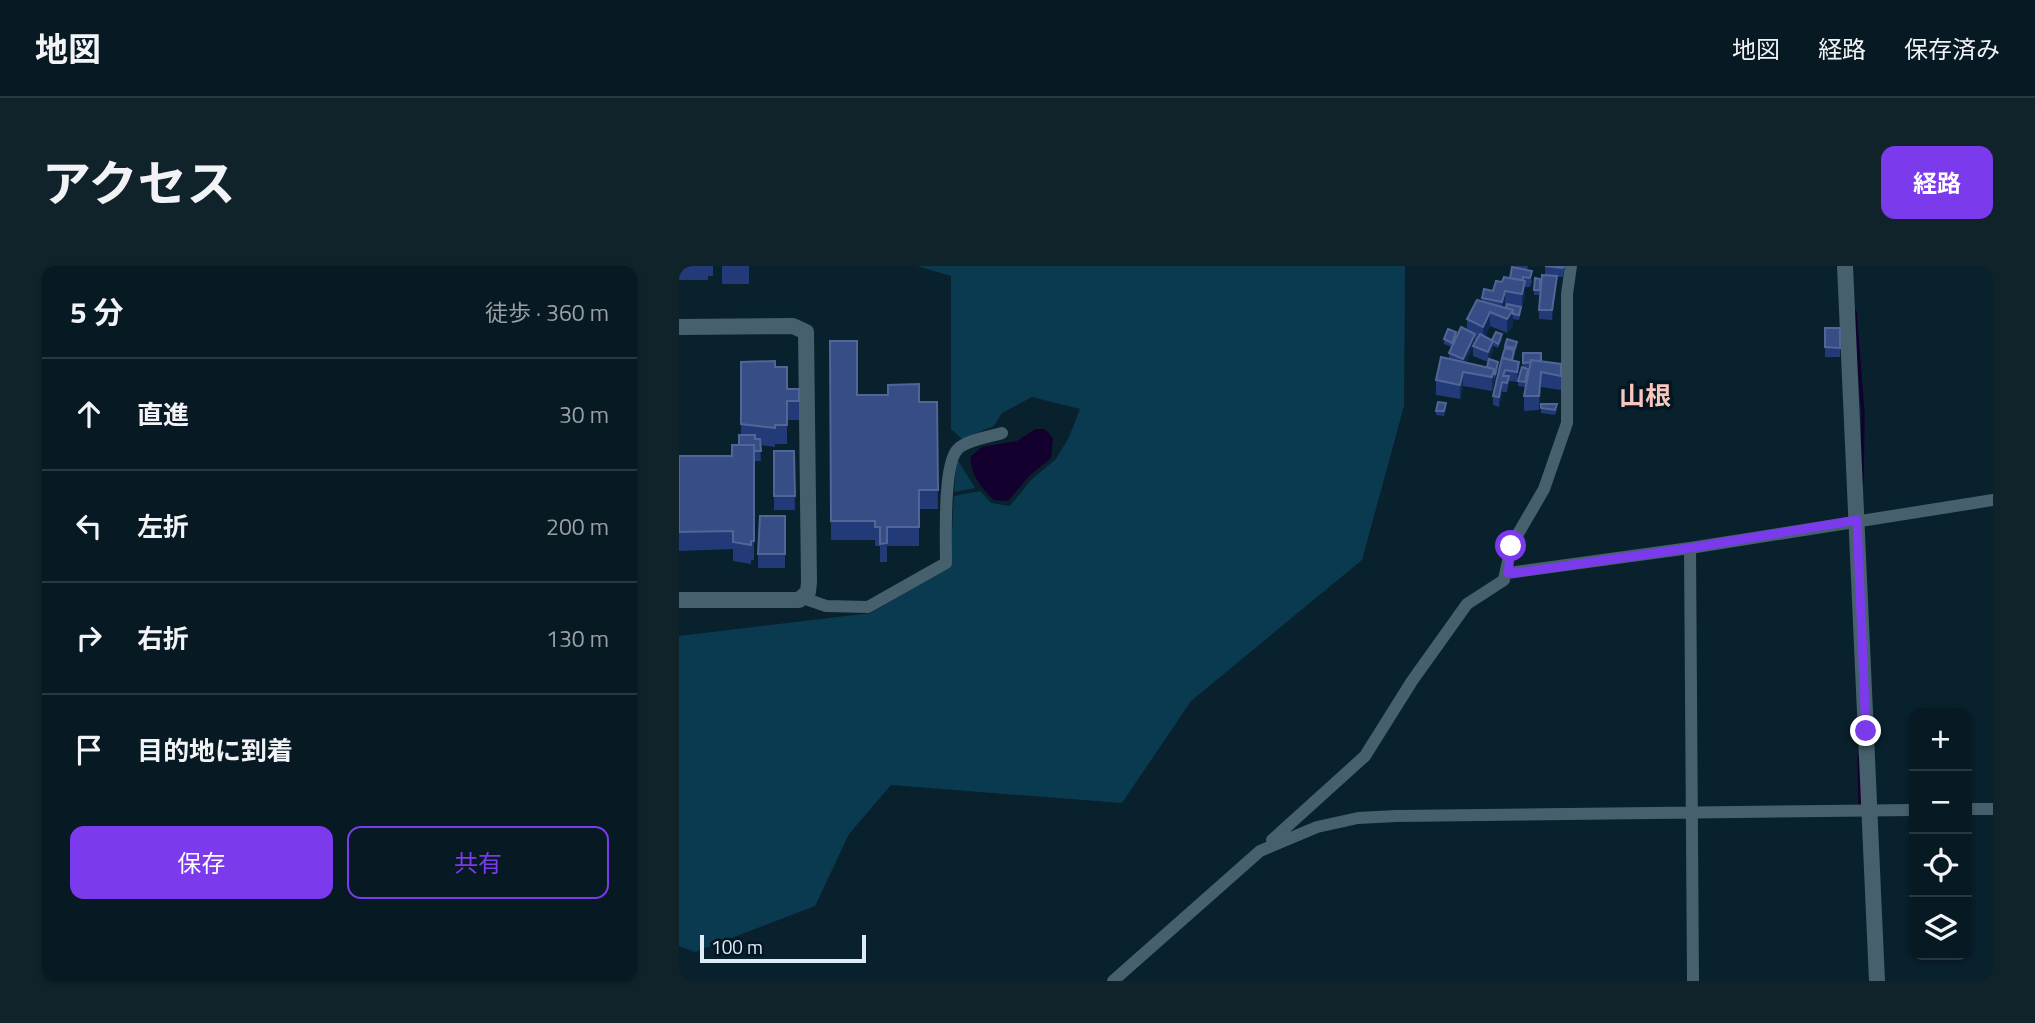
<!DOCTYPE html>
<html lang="ja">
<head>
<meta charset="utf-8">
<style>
	:root { --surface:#071922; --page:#10222a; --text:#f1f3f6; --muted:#98a0a5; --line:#283840; --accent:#7c3aed }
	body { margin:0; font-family:"Titillium Web","Noto Sans JP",sans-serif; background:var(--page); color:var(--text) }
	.controls { position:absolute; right:21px; bottom:21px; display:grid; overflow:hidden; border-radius:14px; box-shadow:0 2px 5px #0004 }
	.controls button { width:63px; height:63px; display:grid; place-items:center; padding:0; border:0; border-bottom:2px solid var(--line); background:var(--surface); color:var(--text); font:35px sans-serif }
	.scale { position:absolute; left:21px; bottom:18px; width:166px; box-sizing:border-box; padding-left:7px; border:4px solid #deecf4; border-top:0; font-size:19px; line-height:24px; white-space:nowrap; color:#deecf4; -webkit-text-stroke:5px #021723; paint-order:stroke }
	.stop { position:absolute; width:21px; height:21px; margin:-16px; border:5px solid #7c3aed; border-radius:50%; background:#fff }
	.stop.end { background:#7c3aed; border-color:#fff; box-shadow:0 2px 7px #0008 }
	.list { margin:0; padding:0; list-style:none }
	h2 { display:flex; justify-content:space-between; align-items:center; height:91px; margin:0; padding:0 28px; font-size:30px }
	h2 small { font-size:23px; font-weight:400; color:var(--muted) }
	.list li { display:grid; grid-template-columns:46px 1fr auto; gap:21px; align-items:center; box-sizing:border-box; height:112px; padding:0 28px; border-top:2px solid var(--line) }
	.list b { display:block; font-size:26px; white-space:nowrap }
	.list em { font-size:23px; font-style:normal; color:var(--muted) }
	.actions { display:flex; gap:14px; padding:21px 28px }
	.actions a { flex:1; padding:16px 0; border:2px solid var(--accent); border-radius:14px; text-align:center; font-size:24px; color:var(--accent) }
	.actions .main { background:var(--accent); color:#fff }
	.icon { flex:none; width:38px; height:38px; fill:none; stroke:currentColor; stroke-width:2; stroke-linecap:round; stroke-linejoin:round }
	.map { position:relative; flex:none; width:1314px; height:715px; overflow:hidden; border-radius:14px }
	header { display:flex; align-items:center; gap:42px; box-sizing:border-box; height:98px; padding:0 35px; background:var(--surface); border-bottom:2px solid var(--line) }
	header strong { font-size:33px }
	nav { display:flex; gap:38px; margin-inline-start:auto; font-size:24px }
	.intro { display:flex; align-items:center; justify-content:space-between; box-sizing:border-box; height:168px; padding:0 42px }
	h1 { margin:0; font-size:49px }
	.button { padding:18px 32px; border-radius:14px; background:var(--accent); color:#fff; font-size:24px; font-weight:700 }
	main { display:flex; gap:42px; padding:0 42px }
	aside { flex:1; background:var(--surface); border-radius:14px; box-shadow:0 2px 5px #0004 }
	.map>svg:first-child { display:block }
	.green { fill:#0a3a50 }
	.water { fill:#13002f }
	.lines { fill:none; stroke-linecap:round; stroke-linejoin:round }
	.stream { stroke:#13002f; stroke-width:3.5 }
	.minor { stroke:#47606e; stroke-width:12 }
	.tertiary { stroke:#47606e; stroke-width:16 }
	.wall { fill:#223a77 }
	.shaded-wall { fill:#102854 }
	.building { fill:#364d85; stroke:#516696; stroke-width:2 }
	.route { stroke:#7c3aed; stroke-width:9 }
	.labels { text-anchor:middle; stroke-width:7; stroke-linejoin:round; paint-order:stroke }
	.neighbourhood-label { font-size:26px; font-weight:bold; fill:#f9c5bd; stroke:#021723 }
</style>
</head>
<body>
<header>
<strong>地図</strong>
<nav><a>地図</a><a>経路</a><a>保存済み</a></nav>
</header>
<div class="intro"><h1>アクセス</h1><a class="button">経路</a></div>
<main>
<aside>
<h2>5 分<small>徒歩 · 360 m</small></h2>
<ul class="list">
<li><svg class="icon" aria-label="ahead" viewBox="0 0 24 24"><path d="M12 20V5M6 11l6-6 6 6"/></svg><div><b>直進</b></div><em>30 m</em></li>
<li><svg class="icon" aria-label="left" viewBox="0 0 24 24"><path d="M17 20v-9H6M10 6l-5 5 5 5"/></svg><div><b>左折</b></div><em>200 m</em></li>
<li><svg class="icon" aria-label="right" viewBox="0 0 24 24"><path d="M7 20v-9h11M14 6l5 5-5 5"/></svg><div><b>右折</b></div><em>130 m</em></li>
<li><svg class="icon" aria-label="arrive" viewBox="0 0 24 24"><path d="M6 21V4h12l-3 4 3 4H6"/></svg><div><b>目的地に到着</b></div></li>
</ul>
<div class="actions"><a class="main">保存</a><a>共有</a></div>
</aside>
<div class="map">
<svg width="1314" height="715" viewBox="0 0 1314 715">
	<rect width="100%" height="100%" fill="#09212d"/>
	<path class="green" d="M238 0H726L725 140 683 294 512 435 443 537 212 519 170 568 136 640 16 686 0 680V370L192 347 271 300 275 230 301 225 312 237 331 240 352 214 377 193 390 171 401 143 353 131 323 147 315 160 283 173 272 163V10Z
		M278 193 296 222 275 226Z"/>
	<path class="water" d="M356 163H366L374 172 372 192 351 209 329 235 315 234C303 223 290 207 292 190L303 181 338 175Z"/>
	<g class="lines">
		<path class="stream" d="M1176 46 1184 148 1183 217
			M1180 491 1181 538"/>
		<path class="minor" d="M1011 282 1014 715
			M829 307 1011 282 1314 234
			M124 332 147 340 189 341 267 297C267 273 264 200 278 184 286 174 311 171 323 167
			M1288 543H1314
			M593 574 686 490 733 415 788 338 825 314 832 280 865 223 888 157V28L892 0
			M434 715 581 585 638 561 679 552 717 550 1235 544"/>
		<path class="tertiary" d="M1166 0 1198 715
			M0 61 114 60 127 66 130 316 129 326 120 334H0"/>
	</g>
	<path class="wall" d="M0 0H29V14H0Z
		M29 0H34V10H29Z
		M43 0H70V18H43Z
		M833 0H849L848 4 853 15 851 21H846V29L840 54 834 53V59L828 67 811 60 806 71 813 74 823 73 819 82 814 80V84L809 96 794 90V81L787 96 808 101 819 100 813 125 784 120 781 133 757 129V114L770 93V87L773 81 765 78V73L777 71 788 64V53L803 35V32L814 25 823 16 831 12Z
		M866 0H886L884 11H878L873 54 860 53V44L866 9Z
		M856 12 861 13V29H855Z
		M1146 62H1161V91H1146Z
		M151 75 178 129H209L240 136H258L259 243H240V280H208V296H201V280H196V274H152Z
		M826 80H838L834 94 840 106 838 116 830 115 828 126H823L820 141 814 139V130Z
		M844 87 862 95 882 98V124L862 121 860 144 845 145V130L851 101 844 102Z
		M62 96 96 101 108 123H120V154H108V178H96V181L81 179 82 195H75V294H72V298L54 295V283L0 285V190H53L60 179 62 169Z
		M849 107 846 121 839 120V115Z
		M862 138 878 143 876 149 862 147Z
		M767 141 765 150 757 149V145Z
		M95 185H115L116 244H95Z
		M106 250V302H79V288Z"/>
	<path class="shaded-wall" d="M878 10V19L873 54V44Z
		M846 15V29L843 42V28Z
		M826 25V39L823 50V36Z
		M834 44V59L828 67V53Z
		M811 46V60L804 76V61Z
		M796 68V77L784 102V93Z
		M814 75V84L809 96V86Z
		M840 96V106L838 116V106Z
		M815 103V117L813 125V111Z
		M784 106V120L781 133V119Z
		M862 106V121L860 144V130Z
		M823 116V126L820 141V131Z"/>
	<path class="building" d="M866 0H885L884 2Z
		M833 1 853 5 851 12 844 11V14L831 12Z
		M863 9 878 10 873 44H860Z
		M825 11 846 15 843 28 826 25 823 36 803 32 805 23 814 25 817 15 823 16Z
		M856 12 861 13V24H855Z
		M798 34 834 44 828 53 811 46 804 61 788 53Z
		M828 38 842 41 840 49 834 48V44L827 42Z
		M782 61 796 68 784 93 770 87Z
		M1146 62H1161V82L1146 81Z
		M769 63 777 66 773 77 765 73Z
		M817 66 823 68 819 78 813 74Z
		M801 68 814 75 809 86 794 80Z
		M828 73 838 76 836 82 826 80Z
		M151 75H178V129H209V119L240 118V136H258L259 224H240V261H208V277L201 278V261H196V255H152Z
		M826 82 835 84 833 94 823 92Z
		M844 87H862V95L852 94V96L844 97Z
		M762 91 815 103 813 111 784 106 781 119 757 114Z
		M823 92 840 96 838 106 826 104 824 110H830L828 117 823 116 820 131 814 130Z
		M810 93 819 96 816 109 815 103 808 101Z
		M852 94 882 98V110L862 106 860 130H845Z
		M96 95V101H108V123H120V135H108V159H96V162L62 158V96Z
		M843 101 849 103 846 116 839 115Z
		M759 136 767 137 765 145H757Z
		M862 138H878L876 144 862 142Z
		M60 169H76V173H81L82 185H75V179H60Z
		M53 179H75V275H72V279L54 276V265L0 266V190H53Z
		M95 185H115L116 230H95Z
		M81 250H106V288H79Z"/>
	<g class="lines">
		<path class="route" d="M832 280 829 307 843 306 1011 282 1178 254 1187 465"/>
	</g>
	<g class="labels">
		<g class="neighbourhood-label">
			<text x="966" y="139">山根</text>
		</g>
	</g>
</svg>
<div class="controls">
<button>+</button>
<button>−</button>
<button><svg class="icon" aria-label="locate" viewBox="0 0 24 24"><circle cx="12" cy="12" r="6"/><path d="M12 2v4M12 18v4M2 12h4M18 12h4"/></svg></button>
<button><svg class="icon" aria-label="layers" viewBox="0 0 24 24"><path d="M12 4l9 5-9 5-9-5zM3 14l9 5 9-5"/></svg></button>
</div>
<div class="scale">100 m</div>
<div class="stop" style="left:832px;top:280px"></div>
<div class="stop end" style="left:1187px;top:465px"></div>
</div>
</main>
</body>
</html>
